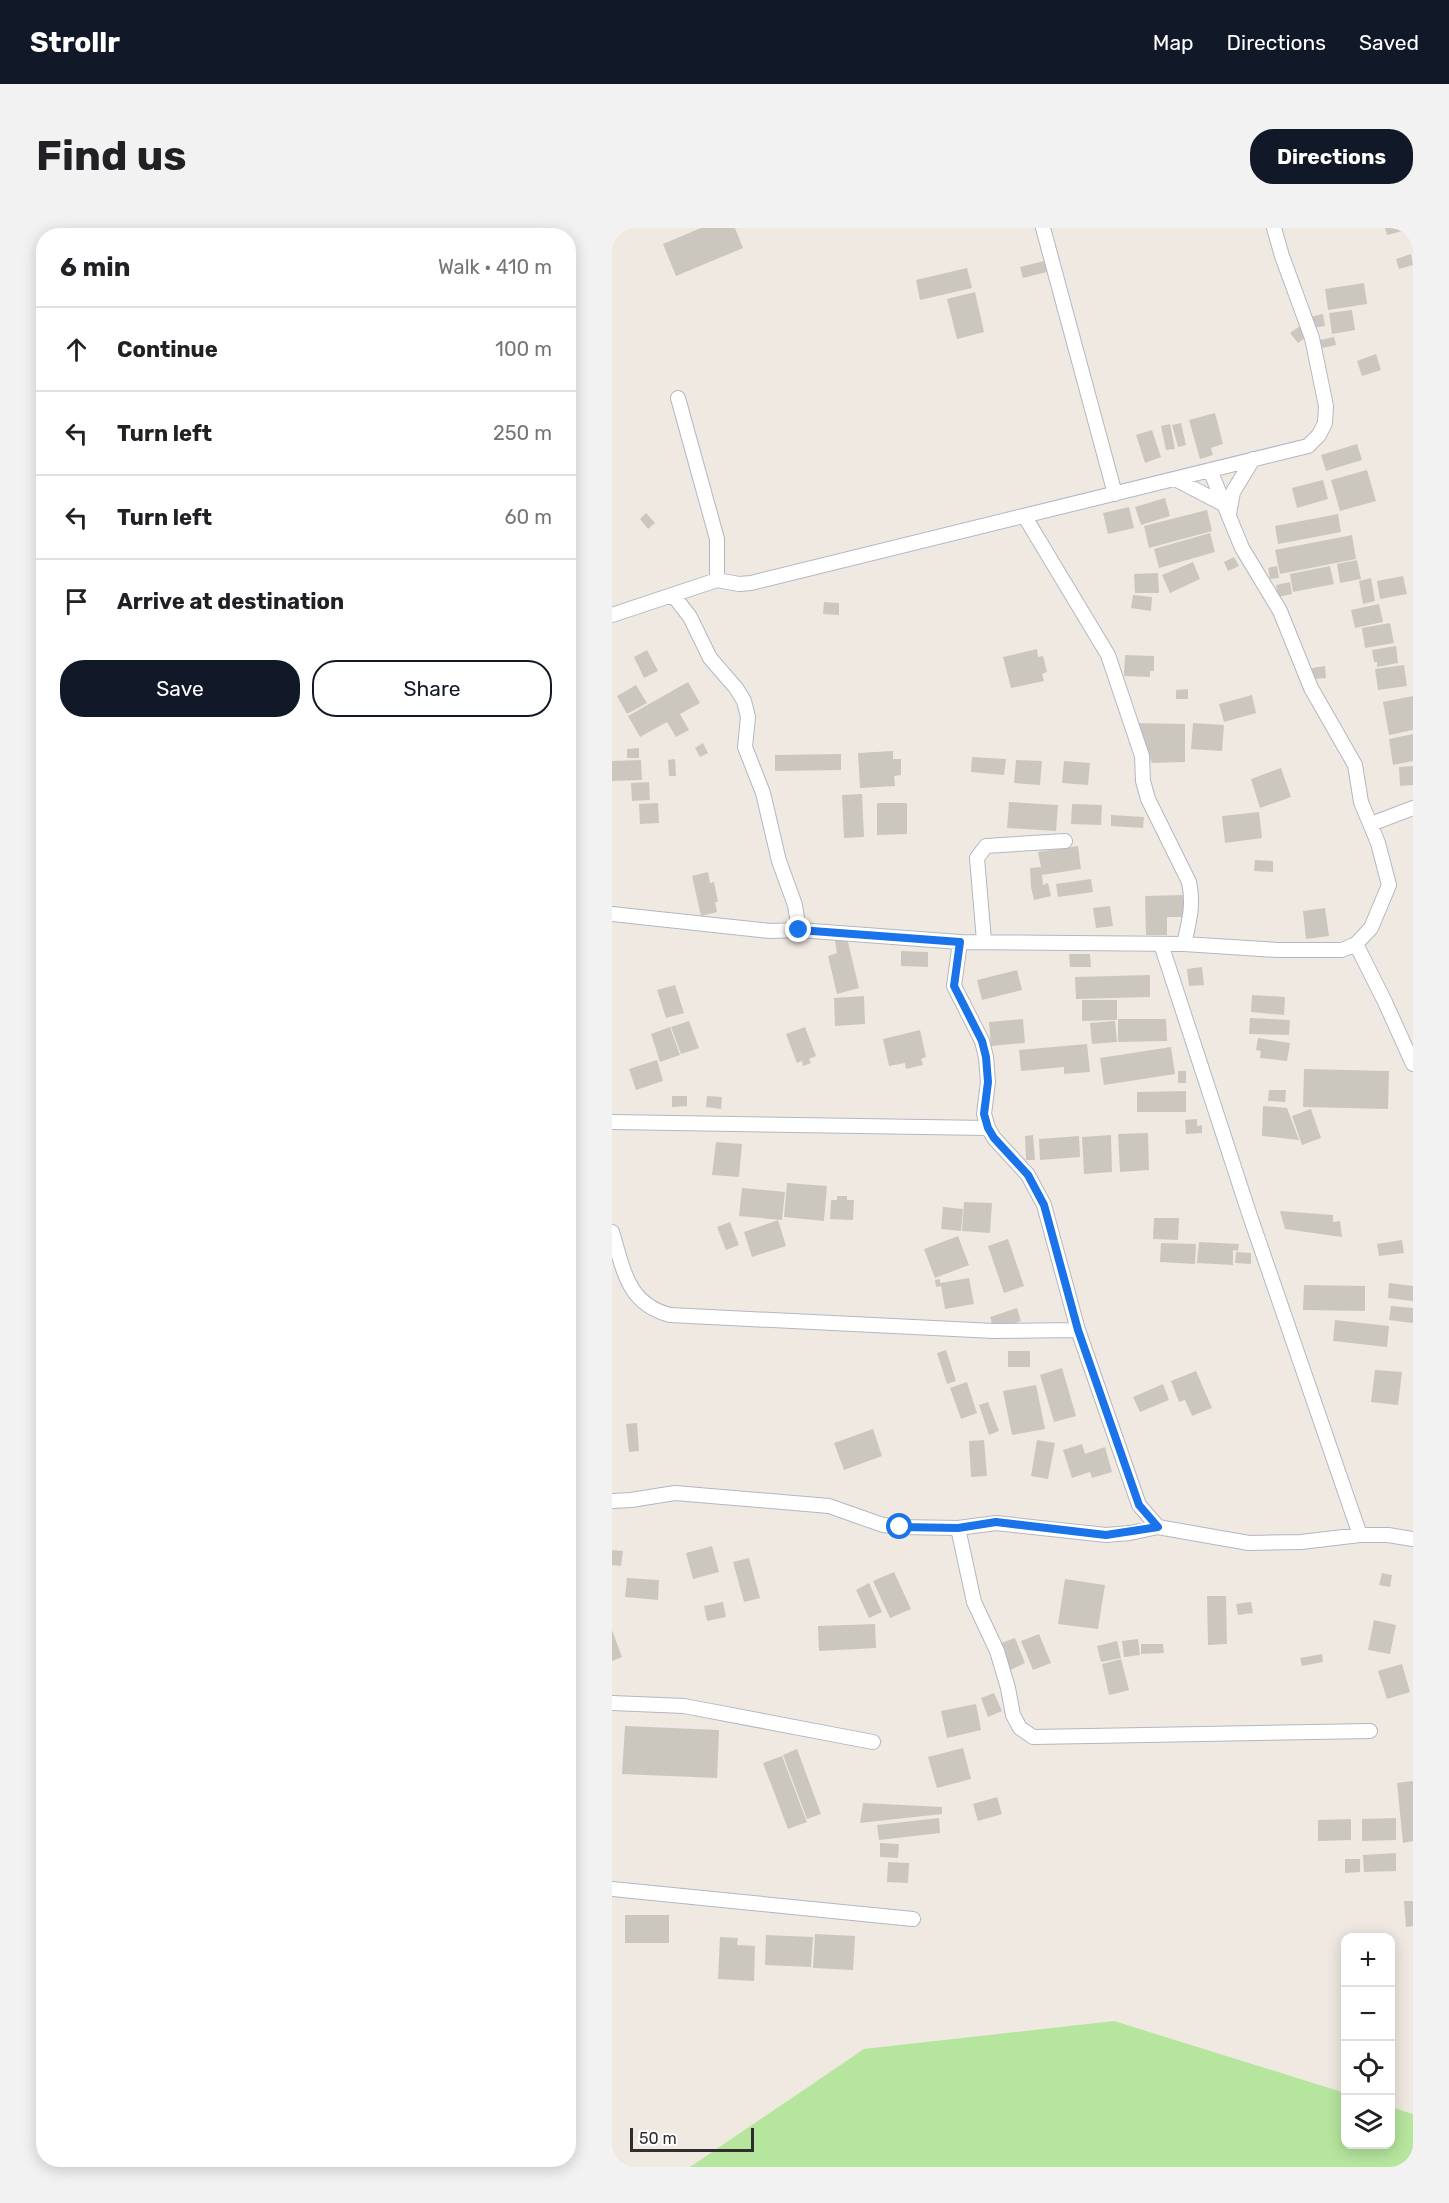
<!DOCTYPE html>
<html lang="en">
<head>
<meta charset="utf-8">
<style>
	:root { --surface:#fff; --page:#f2f2f2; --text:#202124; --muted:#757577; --line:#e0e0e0; --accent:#111827 }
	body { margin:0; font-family:Rubik,sans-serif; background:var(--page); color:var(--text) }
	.controls { position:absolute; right:18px; bottom:18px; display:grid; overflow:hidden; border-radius:12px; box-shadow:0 3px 15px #0003 }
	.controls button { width:54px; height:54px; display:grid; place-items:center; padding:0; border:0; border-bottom:2px solid var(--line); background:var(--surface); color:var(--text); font:30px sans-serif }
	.scale { position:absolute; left:18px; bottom:15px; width:124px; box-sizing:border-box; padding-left:6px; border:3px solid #2e2e2e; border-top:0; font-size:16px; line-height:21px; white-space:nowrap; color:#2e2e2e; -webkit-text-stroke:4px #fff; paint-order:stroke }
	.stop { position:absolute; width:18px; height:18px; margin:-14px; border:4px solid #1a73e8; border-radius:50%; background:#fff }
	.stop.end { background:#1a73e8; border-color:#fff; box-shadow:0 2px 6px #0008 }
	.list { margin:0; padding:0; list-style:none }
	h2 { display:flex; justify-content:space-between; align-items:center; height:78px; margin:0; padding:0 24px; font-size:26px }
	h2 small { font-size:20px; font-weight:400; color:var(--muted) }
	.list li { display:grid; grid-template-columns:39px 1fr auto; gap:18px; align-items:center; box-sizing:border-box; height:84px; padding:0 24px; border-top:2px solid var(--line) }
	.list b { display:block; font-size:22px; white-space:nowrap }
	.list em { font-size:20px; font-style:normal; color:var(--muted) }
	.actions { display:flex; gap:12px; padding:18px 24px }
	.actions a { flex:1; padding:14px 0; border:2px solid var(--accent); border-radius:24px; text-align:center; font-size:21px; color:var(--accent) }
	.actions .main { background:var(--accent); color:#fff }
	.icon { flex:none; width:33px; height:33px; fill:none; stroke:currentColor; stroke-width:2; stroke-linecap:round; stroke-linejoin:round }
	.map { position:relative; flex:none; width:801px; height:1939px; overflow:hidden; border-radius:24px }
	header { display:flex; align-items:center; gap:36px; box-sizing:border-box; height:84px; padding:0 30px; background:var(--accent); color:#fff }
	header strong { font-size:28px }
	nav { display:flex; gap:33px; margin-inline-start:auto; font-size:21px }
	.intro { display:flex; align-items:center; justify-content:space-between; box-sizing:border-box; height:144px; padding:0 36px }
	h1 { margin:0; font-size:42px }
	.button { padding:15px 27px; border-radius:24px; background:var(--accent); color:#fff; font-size:21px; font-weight:700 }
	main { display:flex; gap:36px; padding:0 36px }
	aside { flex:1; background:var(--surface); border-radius:24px; box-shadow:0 3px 15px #0003 }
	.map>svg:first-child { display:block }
	.green { fill:#b6e59e }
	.building { fill:#cbc7bf }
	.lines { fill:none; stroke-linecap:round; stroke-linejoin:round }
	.minor-casing { stroke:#b4b7c1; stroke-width:16 }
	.minor { stroke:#fff; stroke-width:14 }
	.route { stroke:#1a73e8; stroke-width:8 }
</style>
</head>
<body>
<header>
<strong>Strollr</strong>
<nav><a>Map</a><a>Directions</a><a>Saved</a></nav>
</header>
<div class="intro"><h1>Find us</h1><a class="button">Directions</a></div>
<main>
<aside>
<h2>6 min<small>Walk · 410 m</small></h2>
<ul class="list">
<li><svg class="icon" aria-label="ahead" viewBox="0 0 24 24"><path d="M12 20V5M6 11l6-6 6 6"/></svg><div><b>Continue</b></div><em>100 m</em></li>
<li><svg class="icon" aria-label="left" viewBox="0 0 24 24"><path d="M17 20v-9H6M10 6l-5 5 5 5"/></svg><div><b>Turn left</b></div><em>250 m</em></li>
<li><svg class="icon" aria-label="left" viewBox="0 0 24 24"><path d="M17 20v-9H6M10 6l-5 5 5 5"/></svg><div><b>Turn left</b></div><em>60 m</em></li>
<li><svg class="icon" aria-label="arrive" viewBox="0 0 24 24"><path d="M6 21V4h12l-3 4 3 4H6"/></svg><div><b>Arrive at destination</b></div></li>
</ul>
<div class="actions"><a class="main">Save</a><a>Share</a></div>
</aside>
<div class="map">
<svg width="801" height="1939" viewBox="0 0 801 1939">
	<rect width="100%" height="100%" fill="#efe9e1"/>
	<path class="green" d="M502 1793 733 1865 734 1916H778L779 1879 801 1886V1939H78L252 1821Z"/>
	<path class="building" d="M89 0H123L131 20 64 48 51 16Z
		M773 0H798V1L775 7Z
		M799 26 801 37 787 41 784 31Z
		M432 33 435 44 411 50 408 39Z
		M355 40 360 60 308 72 304 52Z
		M752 55 755 76 716 82 713 61Z
		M363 64 372 104 345 111 335 71Z
		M740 82 743 102 720 106 717 85Z
		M711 86 713 98 700 100 698 89Z
		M688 98 696 108 686 115 678 105Z
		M722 109 724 117 710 120 708 112Z
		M764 126 769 142 750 148 745 133Z
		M603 185 611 216 599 220 601 227 588 231 577 192Z
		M569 195 574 217 566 219 560 197Z
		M558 196 563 221 554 222 549 198Z
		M540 202 549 229 533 235 524 207Z
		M745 216 750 232 714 243 709 227Z
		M755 242 764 273 728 283 719 252Z
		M711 252 716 271 685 280 680 260Z
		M553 270 558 288 529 297 523 279Z
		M517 279 522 300 496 306 491 285Z
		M595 282 600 303 537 320 532 298Z
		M34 285 43 295 36 301 28 291Z
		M726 286 729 304 666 316 663 298Z
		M598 305 603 324 547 340 542 321Z
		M740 307 744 331 668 346 663 322Z
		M622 329 627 338 616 343 612 334Z
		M745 332 749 351 728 355 725 336Z
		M581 334 588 351 558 365 550 347Z
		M665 338 667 350 658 351 656 340Z
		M718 338 722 356 681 364 678 346Z
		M546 345 547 365H523L522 346Z
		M791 348 795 366 768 371 765 353Z
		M759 350 763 373 751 376 747 353Z
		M678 354 680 366 666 369 664 357Z
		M521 367 540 369 539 383 519 380Z
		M212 374 227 375V387L211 386Z
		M767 376 771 394 743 400 739 382Z
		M778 395 782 415 753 420 750 400Z
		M784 418 786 435 765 439V434H762L760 422Z
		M425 421 426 429 431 428 435 444 430 446 432 453 399 460 391 429Z
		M35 422 46 443 32 450 22 429Z
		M513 427 542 428V443H538V449L512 448Z
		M792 437 795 458 766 462 763 441Z
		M713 438 714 450 702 451 700 440Z
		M76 454 88 475 68 486 77 502 64 509 55 494 28 509 16 488Z
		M24 457 35 475 15 486 5 468Z
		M576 461V471H564V462Z
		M640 467 644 485 612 494 607 476Z
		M801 468V502L777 507 771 474Z
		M523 495 573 496V534L540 535Z
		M581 495 612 497 610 523 579 521Z
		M801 506V533L781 537 777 511Z
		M91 515 96 525 88 529 83 520Z
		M27 520V530H15V521Z
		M281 523V531H289V547L282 548 283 558 248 560 246 525Z
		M229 526V542L163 543V527Z
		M360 529 394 531 392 547 359 544Z
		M63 531 64 548H57L56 532Z
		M29 532 30 552 0 553V533Z
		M404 532 430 533 428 557 402 555Z
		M452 533 478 535 476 557 450 555Z
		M801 538V557L788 558 787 539Z
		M669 540 679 569 648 580 639 551Z
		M37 554 38 572 20 573 19 555Z
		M250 566 252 609 232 610 230 567Z
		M397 574 446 577 444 603 395 600Z
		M46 575 47 595 28 596 27 576Z
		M265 575H295V606L265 607Z
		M460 576 490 577 489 597 459 596Z
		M647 584 650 610 613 615 610 588Z
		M499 587 532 589 531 600 499 598Z
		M466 618 469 641 430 647 431 657 436 655 439 668 422 672 419 659 418 640 429 639 426 624Z
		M643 632 661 633V644L642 643Z
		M96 644 98 655 102 654 106 674H103L105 684 89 688 80 648Z
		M479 651 481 664 446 669 444 656Z
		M571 667 572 689H555V707H534L533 668Z
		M498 678 501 698 484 700 481 680Z
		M713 680 717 708 694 711 691 683Z
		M235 710 247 760 225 766 216 728 225 725 223 713Z
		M289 723 316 724V739L289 738Z
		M457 726H478L479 739H458Z
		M590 739 592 757 577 758 575 741Z
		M405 742 410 762 370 772 365 752Z
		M538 747V769L464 771 463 749Z
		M63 757 72 785 54 790 45 762Z
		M640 767 673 769 672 787 639 784Z
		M252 768 253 796 223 798 222 770Z
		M470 772H505V792L470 793Z
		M638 790 678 792 677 807 637 806Z
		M411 791 413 815 379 818 377 794Z
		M506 791H554L555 813 506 814Z
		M77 793 87 820 69 826 59 799Z
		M503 793 505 814 480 816 478 795Z
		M58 799 68 827 48 834 39 806Z
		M193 799 204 828 197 831 199 835 191 838 190 833 185 835 174 806Z
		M308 802 314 829 309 831 311 837 294 841 293 835 277 838 271 811Z
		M646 810 678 815 675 833 648 830 649 823 644 822Z
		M475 816 478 844 452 846V839L409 843 407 822Z
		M559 819 563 846 492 857 488 830Z
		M45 832 51 853 24 862 17 841Z
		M692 841 777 843 776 881 691 879Z
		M566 843H574V855H566Z
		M657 862H674L673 874 656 873Z
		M574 863V884H525V864Z
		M60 868H75V878L60 879Z
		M95 868 110 869 109 881 94 879Z
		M651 878 675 880 687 912 650 908Z
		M699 881 709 910 690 917 680 888Z
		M585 891V898L590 897V905L574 906 573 892Z
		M536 905 537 942 508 944 506 906Z
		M421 907 423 932H414L413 908Z
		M499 907 500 944 472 946 470 909Z
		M467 908 468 929 428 932 427 911Z
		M104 914 130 916 127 949 100 947Z
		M175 955 215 958 212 993 172 989Z
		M130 960 173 964 170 992 127 988Z
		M225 968H235V972H242L241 992 218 991 219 972H225Z
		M352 974 380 975 378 1005 350 1003Z
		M331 979 351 981 349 1003 329 1001Z
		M668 983 721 987V994L728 993 730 1009 673 1001Z
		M542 990H567L566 1012 541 1011Z
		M166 992 174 1018 140 1029 132 1004Z
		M118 994 127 1017 114 1022 105 999Z
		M346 1008 357 1037 323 1050 312 1021Z
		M396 1011 412 1058 392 1065 376 1018Z
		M790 1012 792 1025 767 1028 765 1016Z
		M587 1014 627 1016 626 1023 621 1022V1037L585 1035Z
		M549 1015 584 1016 583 1036 548 1034Z
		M624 1024 639 1025V1036L623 1035Z
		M357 1050 362 1076 333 1081 329 1058 324 1059 323 1052 328 1051V1055Z
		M777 1055 801 1058V1073L776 1070Z
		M692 1057 753 1058V1083L691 1082Z
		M779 1078 801 1080V1095L777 1092Z
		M405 1080 409 1093 382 1102 378 1089Z
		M723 1092 777 1098 775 1119 721 1113Z
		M334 1122 344 1153 335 1156 325 1125Z
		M396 1123H418V1139H396Z
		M450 1140 464 1188 442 1194 428 1147Z
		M763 1142 790 1144 786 1177 759 1174Z
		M584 1143 600 1180 580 1188 573 1172 567 1174 559 1153Z
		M355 1154 365 1185 349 1191 338 1160Z
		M551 1156 557 1172 528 1184 521 1169Z
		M424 1157 433 1201 400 1207 391 1163Z
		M376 1174 387 1203 377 1207 367 1177Z
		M25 1195 27 1223 17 1224 14 1196Z
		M261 1201 270 1228 232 1242 222 1215Z
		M372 1212 375 1248 359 1249 357 1213Z
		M425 1212 443 1215 436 1251 419 1248Z
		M470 1216 473 1226 493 1219 500 1244 480 1250 478 1244 460 1250 451 1222Z
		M100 1318 107 1344 81 1351 74 1325Z
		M0 1322 11 1323 9 1338 0 1337Z
		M137 1330 148 1370 132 1374 121 1334Z
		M282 1344 299 1381 278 1390 261 1353Z
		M770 1345 780 1347 778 1359 767 1357Z
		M15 1350 47 1352 46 1372 13 1369Z
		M453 1351 493 1357 486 1401 446 1396Z
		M257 1355 270 1384 257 1390 244 1362Z
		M595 1368H614L615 1416 596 1417Z
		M111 1374 114 1389 95 1393 92 1378Z
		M639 1374 641 1385 626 1387 624 1376Z
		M762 1392 784 1397 778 1426 756 1422Z
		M263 1396 264 1420 207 1423 206 1398Z
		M0 1402 10 1429 0 1433Z
		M427 1406 439 1435 421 1442 409 1413Z
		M403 1410 413 1435 398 1442 387 1416Z
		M526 1411 528 1427 512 1429 510 1413Z
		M505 1413 509 1430 489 1434 485 1418Z
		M529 1416H551L552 1425 529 1426Z
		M710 1426 711 1434 690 1438 688 1430Z
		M509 1431 517 1462 497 1467 490 1436Z
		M790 1436 798 1464 775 1471 766 1443Z
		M382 1465 390 1483 376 1489 369 1470Z
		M364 1476 369 1502 335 1510 329 1483Z
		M13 1498 107 1502 105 1550 10 1546Z
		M351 1520 359 1551 325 1560 316 1529Z
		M185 1521 209 1586 195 1591 171 1527Z
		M170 1528 195 1594 176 1601 151 1535Z
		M801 1553V1613L791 1615 785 1555Z
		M385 1569 390 1586 366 1593 361 1576Z
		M251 1575 330 1579V1586L248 1595Z
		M327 1590 328 1605 267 1612 265 1597Z
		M784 1590V1612L750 1613V1591Z
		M739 1591V1612L706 1613V1592Z
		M268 1615 287 1616 286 1630 268 1629Z
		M784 1625V1643L752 1644 751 1627Z
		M733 1631H748V1644L733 1645Z
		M276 1634 297 1635 296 1655 275 1654Z
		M792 1673H801V1698L794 1699Z
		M13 1687H57V1715H13Z
		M203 1706 243 1708 241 1742 201 1740Z
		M154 1707 201 1709 199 1739 153 1737Z
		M108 1709 126 1710 125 1717 143 1718 142 1753 106 1751Z"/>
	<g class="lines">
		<g class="minor-casing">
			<path id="minor" d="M431 0 503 266
				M563 251 613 277
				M617 286 621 264 641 231
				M413 289 496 427 530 528 531 553 536 571 577 654C582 677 577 694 572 716
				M105 352 127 356 139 355 696 218 707 207 713 195 714 178 700 110 670 28 662 0
				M61 367 78 389 98 430 124 460 132 473 136 489 133 519 151 565 167 633 183 677 187 702
				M0 387 105 352V311L66 170
				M759 596 801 580
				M0 686 158 703 187 702 348 714 572 716 666 722H730L744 716 759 700 777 657 766 615 749 574 743 537 699 460 668 383 630 320 598 242
				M372 713 365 630 374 618 453 613
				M348 714 342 758 370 813 374 829 376 854 372 886 376 900 382 910 416 947 432 977 466 1102 527 1277 546 1299 637 1315 689 1314 748 1307H776L801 1311
				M549 716 638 988 748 1307
				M744 716 773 774 801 836
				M0 894 376 900
				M0 1004C12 1042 15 1076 58 1087L382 1103 466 1102
				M0 1273 19 1272 63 1265 217 1278 271 1297 288 1299 346 1300 384 1295 494 1307 518 1305 546 1299
				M346 1300 362 1374 385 1423 396 1460 401 1487 408 1500 421 1509 758 1503
				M0 1475 72 1478 261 1514
				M0 1661 301 1691"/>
		</g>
		<use href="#minor" class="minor"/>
	</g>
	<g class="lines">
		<path class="route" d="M187 702 348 714 342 758 370 813 374 829 376 854 372 886 376 900 382 910 416 947 432 977 466 1102 527 1277 546 1299 494 1307 384 1294 346 1300 288 1299"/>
	</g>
</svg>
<div class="controls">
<button>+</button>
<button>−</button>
<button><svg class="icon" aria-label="locate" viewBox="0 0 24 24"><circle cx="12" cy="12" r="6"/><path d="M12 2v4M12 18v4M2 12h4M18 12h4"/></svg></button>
<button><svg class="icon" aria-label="layers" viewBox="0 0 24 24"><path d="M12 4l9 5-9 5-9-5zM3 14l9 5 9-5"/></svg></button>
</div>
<div class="scale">50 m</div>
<div class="stop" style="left:288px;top:1299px"></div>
<div class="stop end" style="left:187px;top:702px"></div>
</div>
</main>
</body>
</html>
